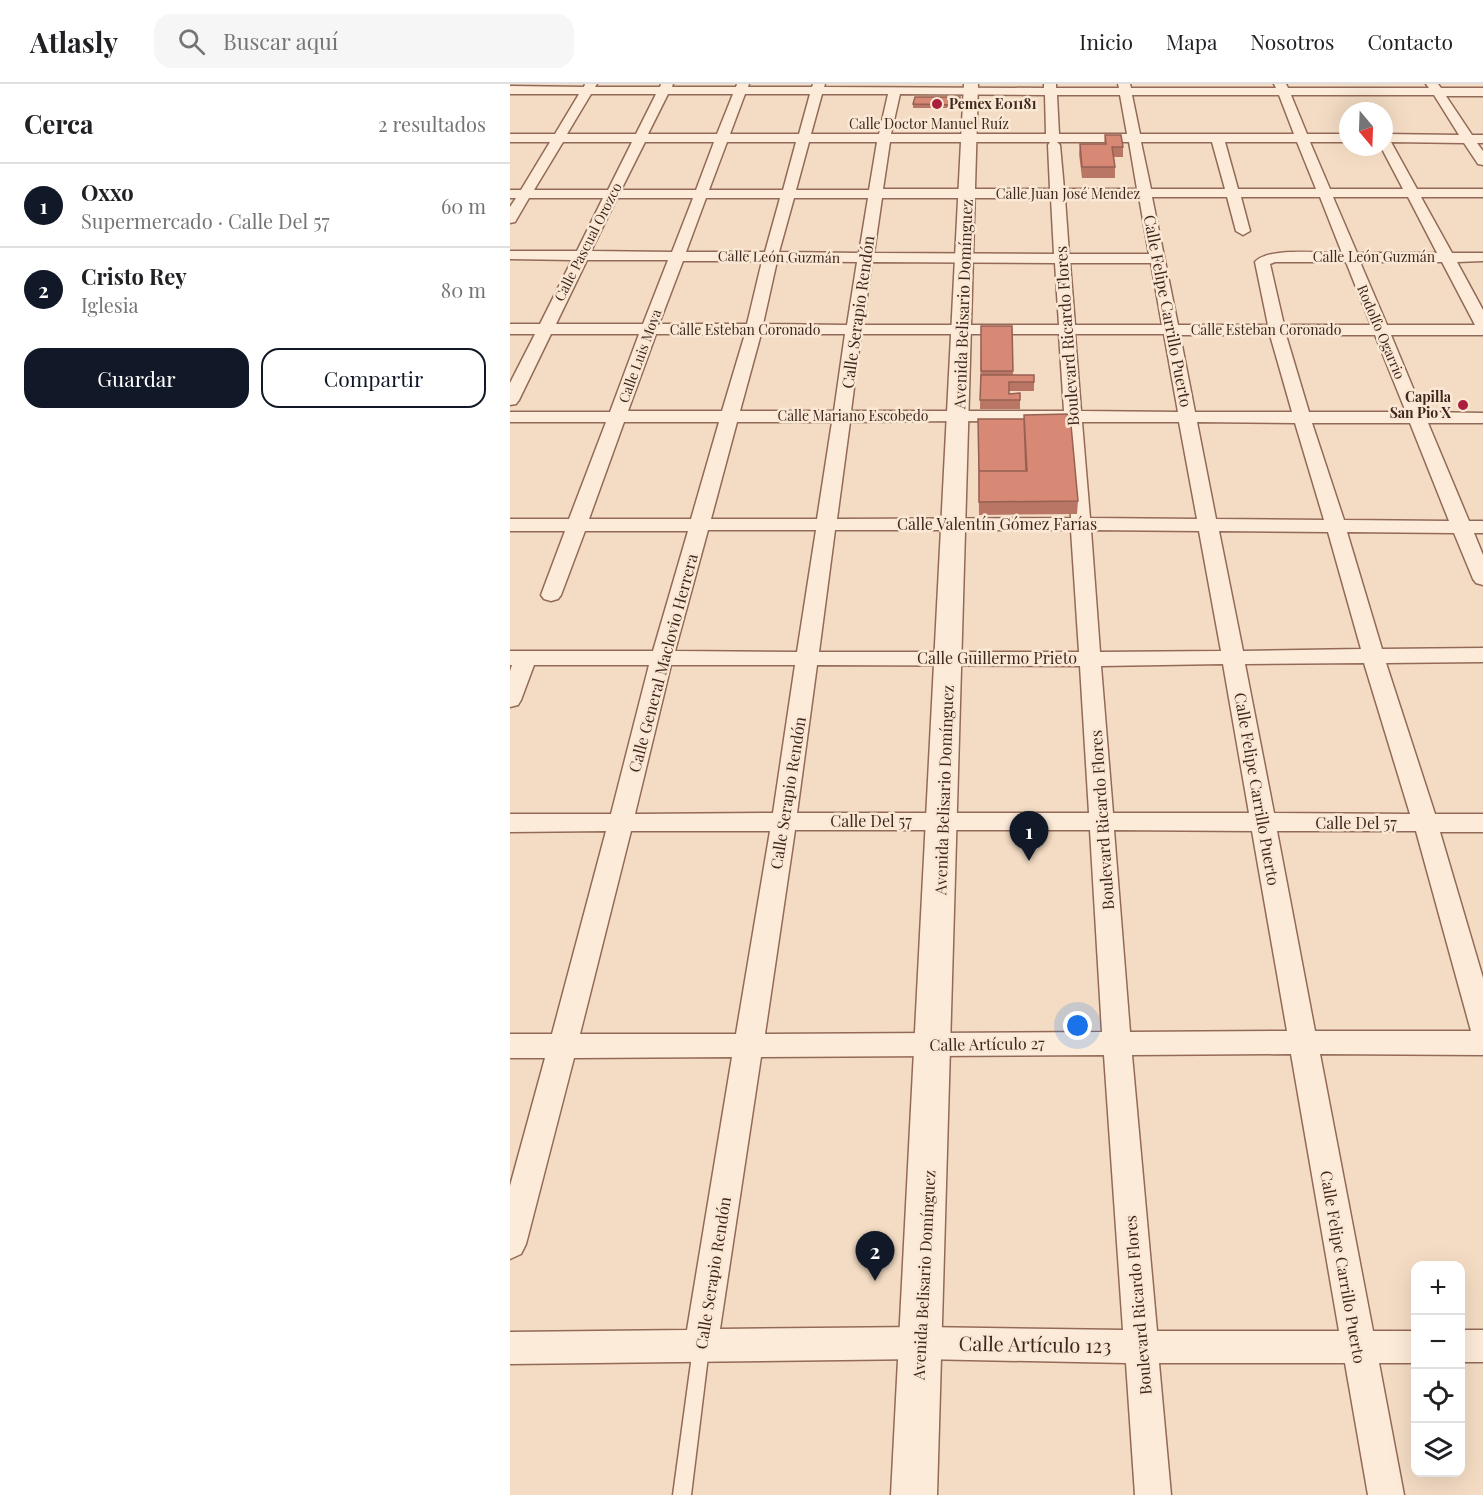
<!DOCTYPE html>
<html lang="es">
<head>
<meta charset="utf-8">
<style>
	:root { --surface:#fff; --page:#f6f6f6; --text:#202124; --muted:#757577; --line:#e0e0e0; --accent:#111827 }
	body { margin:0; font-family:"Playfair Display",serif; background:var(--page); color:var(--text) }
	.controls { position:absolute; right:18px; bottom:18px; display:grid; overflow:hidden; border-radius:12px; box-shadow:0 6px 24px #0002 }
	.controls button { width:54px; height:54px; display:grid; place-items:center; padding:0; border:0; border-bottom:2px solid var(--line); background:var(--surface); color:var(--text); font:30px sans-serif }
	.compass { position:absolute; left:829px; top:18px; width:54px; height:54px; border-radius:50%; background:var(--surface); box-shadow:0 6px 24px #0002; rotate:161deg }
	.you { position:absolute; left:568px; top:942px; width:21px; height:21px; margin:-15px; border:4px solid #fff; border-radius:50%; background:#1a73e8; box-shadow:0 0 0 9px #1a73e833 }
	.badge { display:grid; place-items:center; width:39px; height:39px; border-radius:50%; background:var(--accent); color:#fff; font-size:20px; font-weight:700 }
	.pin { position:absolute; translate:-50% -50px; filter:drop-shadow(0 2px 3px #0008) }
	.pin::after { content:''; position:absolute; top:32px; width:21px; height:18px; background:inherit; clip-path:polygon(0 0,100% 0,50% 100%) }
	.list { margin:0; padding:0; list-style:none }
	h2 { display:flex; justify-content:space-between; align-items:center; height:78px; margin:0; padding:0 24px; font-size:26px }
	h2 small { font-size:20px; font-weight:400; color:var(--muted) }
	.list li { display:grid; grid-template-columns:39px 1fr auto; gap:18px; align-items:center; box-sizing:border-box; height:84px; padding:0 24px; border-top:2px solid var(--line) }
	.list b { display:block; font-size:22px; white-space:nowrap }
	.list p { margin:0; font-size:20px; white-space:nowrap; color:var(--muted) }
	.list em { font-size:20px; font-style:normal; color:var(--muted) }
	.actions { display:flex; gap:12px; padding:18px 24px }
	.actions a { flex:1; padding:14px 0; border:2px solid var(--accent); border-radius:18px; text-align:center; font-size:21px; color:var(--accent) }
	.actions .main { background:var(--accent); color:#fff }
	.icon { flex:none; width:33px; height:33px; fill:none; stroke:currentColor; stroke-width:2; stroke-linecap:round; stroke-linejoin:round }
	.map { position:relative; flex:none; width:973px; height:1411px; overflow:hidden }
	header { display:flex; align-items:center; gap:36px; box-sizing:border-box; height:84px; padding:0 30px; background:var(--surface); border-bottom:2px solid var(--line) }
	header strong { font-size:28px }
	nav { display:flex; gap:33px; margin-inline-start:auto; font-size:21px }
	.search { width:420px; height:54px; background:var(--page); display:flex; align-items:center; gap:15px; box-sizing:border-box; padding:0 21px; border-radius:18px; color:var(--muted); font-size:22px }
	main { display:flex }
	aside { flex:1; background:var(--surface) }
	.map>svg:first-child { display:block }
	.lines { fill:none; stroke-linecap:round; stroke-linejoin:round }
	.service-casing { stroke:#926a57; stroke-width:3 }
	.minor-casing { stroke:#926a57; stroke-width:3 }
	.tertiary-casing { stroke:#926a57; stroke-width:3 }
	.service { fill:#fdebd9; fill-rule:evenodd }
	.minor { fill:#fdebd9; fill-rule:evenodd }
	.tertiary { fill:#fdebd9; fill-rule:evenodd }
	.wall { fill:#b97665 }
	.building { fill:#d78975; stroke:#966052; stroke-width:1.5 }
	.poi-dot { fill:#a91f3c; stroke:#fae8d5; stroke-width:2 }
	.labels { text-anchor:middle; stroke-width:5; stroke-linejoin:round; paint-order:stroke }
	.far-poi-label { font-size:14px; font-weight:bold; fill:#40271d; stroke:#fae8d5; text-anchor:start }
	.far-street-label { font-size:14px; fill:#40271d; stroke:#fae8d5 }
	.street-label { font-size:16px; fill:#40271d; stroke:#fae8d5 }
	.near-street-label { font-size:20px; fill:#40271d; stroke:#fae8d5 }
</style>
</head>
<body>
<header>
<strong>Atlasly</strong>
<div class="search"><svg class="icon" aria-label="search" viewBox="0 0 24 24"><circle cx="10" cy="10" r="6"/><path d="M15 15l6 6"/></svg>Buscar aquí</div>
<nav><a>Inicio</a><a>Mapa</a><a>Nosotros</a><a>Contacto</a></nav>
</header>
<main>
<aside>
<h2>Cerca<small>2 resultados</small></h2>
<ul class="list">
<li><span class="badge">1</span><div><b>Oxxo</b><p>Supermercado · Calle Del 57</p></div><em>60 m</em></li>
<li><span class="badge">2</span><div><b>Cristo Rey</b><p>Iglesia</p></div><em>80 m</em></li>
</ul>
<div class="actions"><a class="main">Guardar</a><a>Compartir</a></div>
</aside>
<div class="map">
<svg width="973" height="1411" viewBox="0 0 973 1411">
	<rect width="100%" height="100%" fill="#f4dcc4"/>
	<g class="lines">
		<g class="service-casing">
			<path id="service" d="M191 1256 197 1258 199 1264 181 1411H163L183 1264 185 1258Z"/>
		</g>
		<g class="minor-casing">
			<path id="minor" d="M75 0H87L85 3H150L151 0H163L162 3H226L227 0H239L238 3H302L303 0H315L314 3 534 4V0H546V4H609L608 0H620L621 4H766L764 0H776L778 4H919L916 0H928L931 4H973V12H936L962 51H973V59H967L973 67V81L968 80 954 59 881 58 907 105H973V113H911L942 169H973V177L947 178 973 226V251H881L913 328 973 329V339H918L959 437H973V449H964L973 471V501L966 499 963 495 944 449 837 448 872 565 973 564V578L876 579 925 730H973V748H930L973 894V971L810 970 863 1247H906V1279H869L894 1411H858L835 1279H649L661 1411H625L616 1279 411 1275 0 1280V1248L177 1246 222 973 64 974 16 1160 11 1170 0 1175V1102L35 974H0V950H42L96 747 0 748V730H101L139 581H24L11 616 8 621 0 623V587L2 581H0V567H143L178 447H75L51 511 48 515 41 517 34 515 31 511 55 447H0V435H59L96 338H0V328H100L129 250H41L9 316 6 320 0 321V299L25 250H0V240H30L62 176 0 175V167H67L93 114H19L5 138 0 139V123L6 114H0V106H11L40 58H0V50H45L69 10H0V2L74 3ZM81 10H146L126 50H57ZM158 10H223L207 50H138ZM235 10H300L289 50H220ZM312 10H378L369 50H301ZM390 10 535 11 536 50H381ZM547 11H610L617 50H549ZM622 11H769L784 50H630ZM781 11H924L949 51 874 50V63H871L893 105H820L800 58H838V50H797ZM53 58H122L98 106H24ZM135 58H204L186 106H111ZM217 58H286L273 106H199ZM299 58H367L359 106H286ZM380 58H540L538 61 540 105H373ZM547 58H619L627 105H554L550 61ZM631 58H702L715 105H641ZM715 58H787L806 105H728ZM629 113 639 170H559L555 114ZM642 113H717L726 147 733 151 740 147 731 113H810L832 169C812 169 758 163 745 178L758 241H668ZM823 113H898L927 169H847ZM107 114H183L162 168 81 167ZM196 114H270L255 168H176ZM284 114H358L349 169 269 168ZM372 114H541L544 170 364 169ZM77 176H158L133 240H46ZM173 177H252L237 240H149ZM267 177 347 178 337 241 253 240ZM362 178 545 179 549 241H353ZM765 178H836L861 241H774L760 180ZM850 178H932L965 241H877ZM560 179H641L652 241H565ZM146 250H235L212 327H118ZM251 250H335L324 327H230ZM351 250H549L554 327H341ZM565 250H654L668 328 571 327ZM670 251H760L782 328H685ZM776 251H865L896 328H799ZM449 337 555 338 561 434 327 435 340 338ZM114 338H209L181 435H79ZM227 338H322L307 435H201ZM572 338H669L687 435 580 434ZM687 338 785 339 814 436 706 435ZM802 339H900L939 437 834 436ZM198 446H306L287 568 165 567ZM325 446H561L569 568H309ZM581 446 689 447 711 567 590 568ZM709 447 818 448 851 565 733 567ZM854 579 900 730 764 729 735 580ZM713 580 739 729H603L591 582ZM161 581H285L263 729 125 730ZM307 581 570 582 579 729H287ZM285 746H580L592 948 255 950ZM604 746 742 747 777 947 620 948ZM121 747H260L226 950H70ZM767 747H906L961 947H805ZM781 970 829 1247H647L622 971ZM594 971 613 1246 411 1243 210 1245 251 973Z
				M950 1246H973V1278H950Z"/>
		</g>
		<g class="tertiary-casing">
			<path id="tertiary" d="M454 0H468L427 1411H381Z"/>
		</g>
		<use href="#service" class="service"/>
		<use href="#minor" class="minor"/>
		<use href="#tertiary" class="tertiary"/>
	</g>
	<path class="wall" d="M450 17 449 24H403V20Z
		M595 51 613 63V73H604L605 83V94H572L569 70 570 60H594Z
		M471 242H502L503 291H524V307H499V310L510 316V325H470Z
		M468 335 568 417 567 430 469 431Z"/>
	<path class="building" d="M405 13H450L449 21 403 20Z
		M595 51H611L613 63H602L605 83H572L570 60H596Z
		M471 242H502L503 287H471Z
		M471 291H524V298H499V310L510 309V316H470Z
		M560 330 568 417 469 418V387H517L514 331Z
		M468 335H514L516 387H469Z"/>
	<g class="poi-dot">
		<circle cx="427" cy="20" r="6"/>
		<circle cx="953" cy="321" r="6"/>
	</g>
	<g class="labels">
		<g class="far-poi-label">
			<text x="439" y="25">Pemex E01181</text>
			<text x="941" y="318" text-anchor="end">Capilla<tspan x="941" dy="16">San Pio X</tspan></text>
		</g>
		<g class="far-street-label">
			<text x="419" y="45">Calle Doctor Manuel Ruíz</text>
			<text x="558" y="115">Calle Juan José Mendez</text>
			<text transform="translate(78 158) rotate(-63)" y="5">Calle Pascual Orozco</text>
			<text transform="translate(269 173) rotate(1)" y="5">Calle León Guzmán</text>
			<text x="864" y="178">Calle León Guzmán</text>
			<text x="235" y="251">Calle Esteban Coronado</text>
			<text x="756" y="251">Calle Esteban Coronado</text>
			<text transform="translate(871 248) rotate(67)" y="5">Rodolfo Ogarrio</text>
			<text transform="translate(130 272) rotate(-70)" y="5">Calle Luis Moya</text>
			<text x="343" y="337">Calle Mariano Escobedo</text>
		</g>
		<g class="street-label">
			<text transform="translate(453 220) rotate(-88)" y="6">Avenida Belisario Domínguez</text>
			<text transform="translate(658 227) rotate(79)" y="6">Calle Felipe Carrillo Puerto</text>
			<text transform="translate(348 228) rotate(-82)" y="6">Calle Serapio Rendón</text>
			<text transform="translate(557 252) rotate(-94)" y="6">Boulevard Ricardo Flores</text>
			<text x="487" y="446">Calle Valentín Gómez Farías</text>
			<text x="487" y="580">Calle Guillermo Prieto</text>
			<text transform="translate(153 579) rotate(-75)" y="6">Calle General Maclovio Herrera</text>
			<text transform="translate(747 705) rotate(80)" y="6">Calle Felipe Carrillo Puerto</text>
			<text transform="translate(434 706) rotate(-88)" y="6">Avenida Belisario Domínguez</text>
			<text transform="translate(278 709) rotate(-81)" y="6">Calle Serapio Rendón</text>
			<text transform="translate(592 736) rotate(-94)" y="6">Boulevard Ricardo Flores</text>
			<text x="361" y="743">Calle Del 57</text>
			<text x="846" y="745">Calle Del 57</text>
			<text transform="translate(477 960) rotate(-1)" y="6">Calle Artículo 27</text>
			<text transform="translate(833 1183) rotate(80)" y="6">Calle Felipe Carrillo Puerto</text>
			<text transform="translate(203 1189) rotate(-81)" y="6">Calle Serapio Rendón</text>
			<text transform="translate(414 1191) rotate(-87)" y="6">Avenida Belisario Domínguez</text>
			<text transform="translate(628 1221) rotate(-95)" y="6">Boulevard Ricardo Flores</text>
		</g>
		<g class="near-street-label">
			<text transform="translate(525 1261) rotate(1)" y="7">Calle Artículo 123</text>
		</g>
	</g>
</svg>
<div class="controls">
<button>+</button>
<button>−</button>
<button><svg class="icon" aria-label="locate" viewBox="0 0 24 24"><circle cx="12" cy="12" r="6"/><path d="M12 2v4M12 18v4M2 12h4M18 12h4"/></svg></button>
<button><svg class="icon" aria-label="layers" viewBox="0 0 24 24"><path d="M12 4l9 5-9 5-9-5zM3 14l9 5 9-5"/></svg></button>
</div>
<svg class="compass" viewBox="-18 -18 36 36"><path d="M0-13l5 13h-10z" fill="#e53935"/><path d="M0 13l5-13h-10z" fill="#757577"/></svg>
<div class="you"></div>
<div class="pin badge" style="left:519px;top:777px">1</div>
<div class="pin badge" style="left:365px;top:1197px">2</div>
</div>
</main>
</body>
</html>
